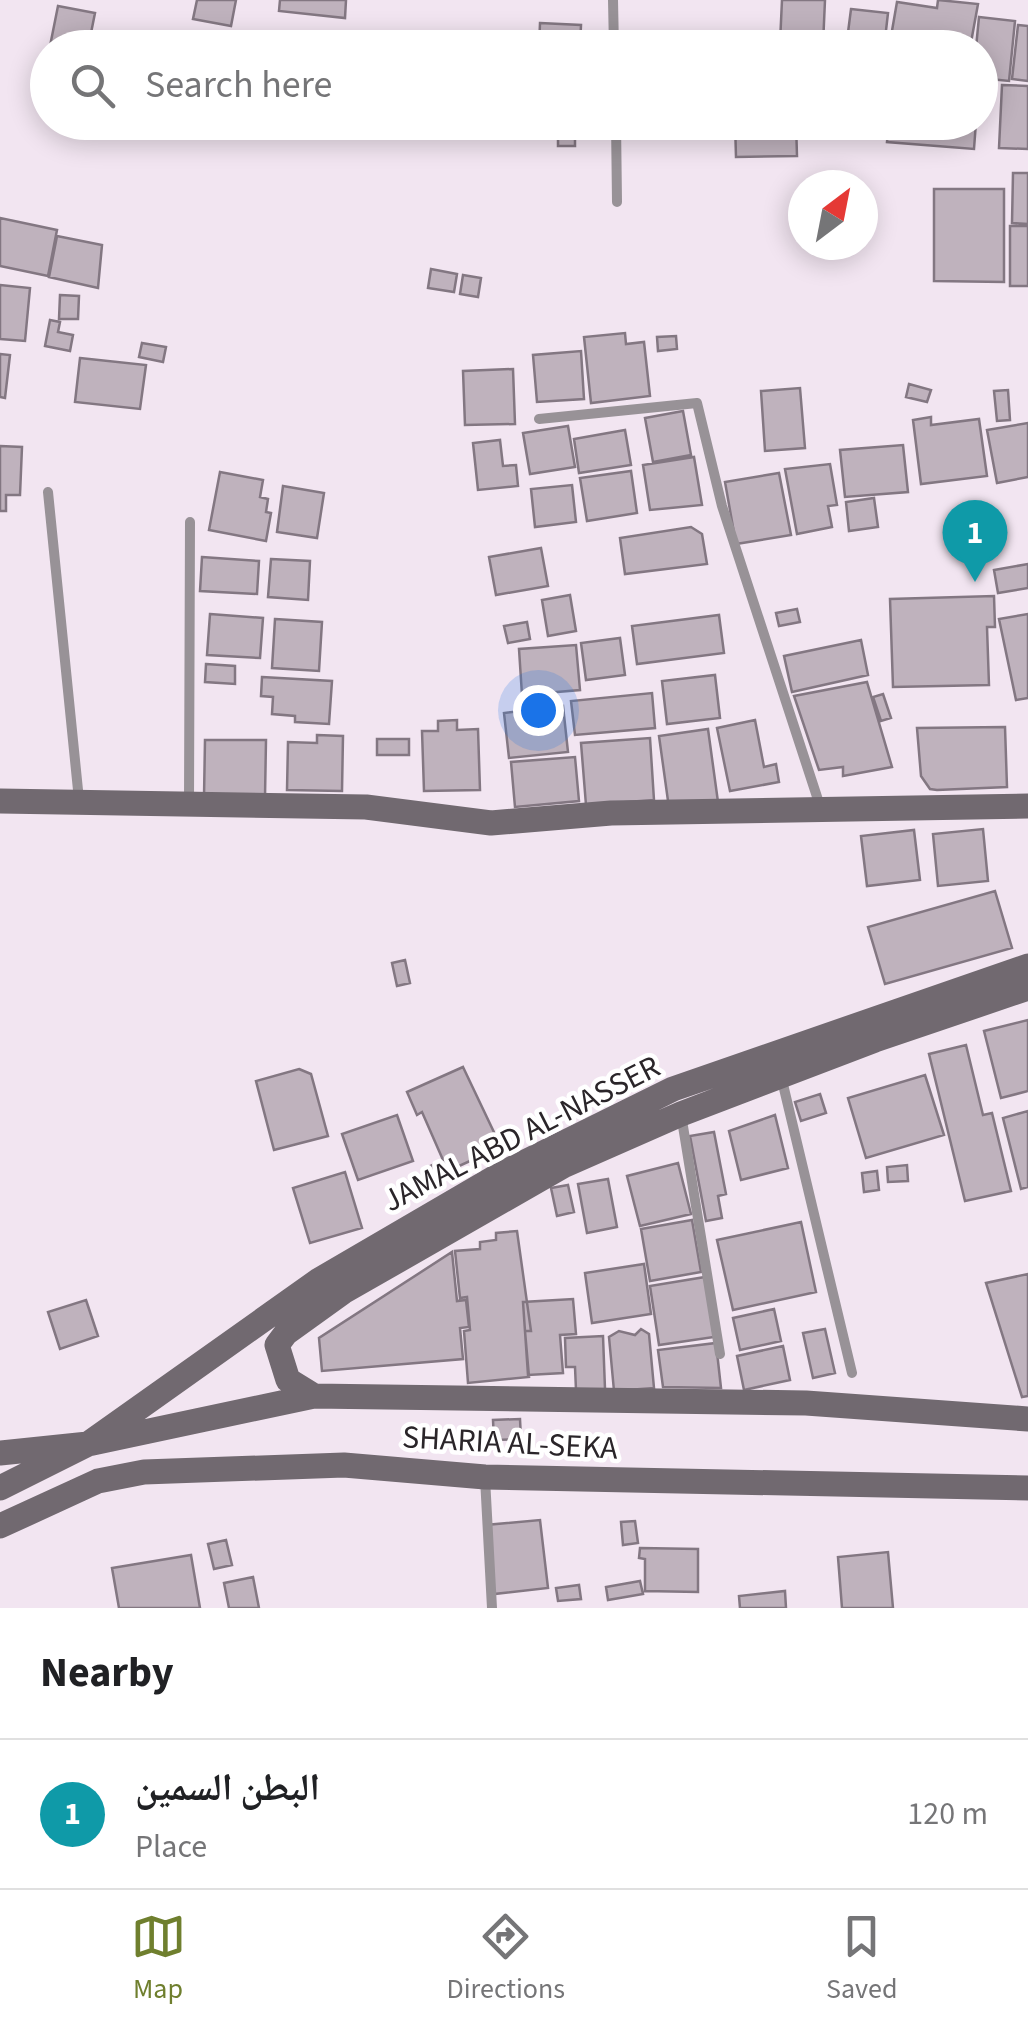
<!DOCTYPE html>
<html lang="en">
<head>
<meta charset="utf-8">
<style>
	:root { --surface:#fff; --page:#f6f6f6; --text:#202124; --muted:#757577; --line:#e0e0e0; --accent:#6f7f2e }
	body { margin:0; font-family:"Source Sans 3","Noto Naskh Arabic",sans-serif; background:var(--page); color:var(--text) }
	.compass { position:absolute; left:788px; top:170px; width:90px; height:90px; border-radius:50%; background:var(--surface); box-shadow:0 5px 25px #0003; rotate:32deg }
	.you { position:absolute; left:538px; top:710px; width:35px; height:35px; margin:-25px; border:8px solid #fff; border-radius:50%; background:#1a73e8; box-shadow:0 0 0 15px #1a73e833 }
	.badge { display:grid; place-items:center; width:65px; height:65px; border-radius:50%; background:var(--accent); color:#fff; font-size:32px; font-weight:700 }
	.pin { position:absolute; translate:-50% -82px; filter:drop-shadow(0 2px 5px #0008) }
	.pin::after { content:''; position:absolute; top:52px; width:35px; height:30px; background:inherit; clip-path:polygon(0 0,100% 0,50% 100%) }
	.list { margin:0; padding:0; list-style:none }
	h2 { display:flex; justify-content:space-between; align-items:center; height:130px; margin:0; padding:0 40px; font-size:42px }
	h2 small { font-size:32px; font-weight:400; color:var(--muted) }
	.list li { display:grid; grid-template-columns:65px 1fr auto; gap:30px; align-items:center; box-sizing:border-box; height:150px; padding:0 40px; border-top:2px solid var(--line) }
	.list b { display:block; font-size:38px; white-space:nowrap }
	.list p { margin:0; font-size:32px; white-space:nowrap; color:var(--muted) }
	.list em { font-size:32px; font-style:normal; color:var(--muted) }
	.icon { flex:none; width:55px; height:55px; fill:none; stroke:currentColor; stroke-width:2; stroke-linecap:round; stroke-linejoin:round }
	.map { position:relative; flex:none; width:1028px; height:1608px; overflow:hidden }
	.search { position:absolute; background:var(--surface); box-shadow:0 5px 25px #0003; left:30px; right:30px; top:30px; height:110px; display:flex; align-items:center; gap:25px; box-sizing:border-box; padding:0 35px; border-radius:55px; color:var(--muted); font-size:38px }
	.sheet { height:280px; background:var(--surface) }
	nav { display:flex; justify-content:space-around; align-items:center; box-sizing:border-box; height:140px; border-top:2px solid var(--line); background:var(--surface); font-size:28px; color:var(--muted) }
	nav a { display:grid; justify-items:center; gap:5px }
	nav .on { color:var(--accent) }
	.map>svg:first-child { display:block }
	.building { fill:#bfb2bd; stroke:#837782; stroke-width:2.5 }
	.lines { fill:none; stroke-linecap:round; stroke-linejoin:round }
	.lane { stroke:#989297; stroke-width:10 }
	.secondary { stroke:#716970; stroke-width:25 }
	.labels { text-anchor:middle; stroke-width:9; stroke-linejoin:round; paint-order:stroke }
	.street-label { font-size:32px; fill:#2a2529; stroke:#fff }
</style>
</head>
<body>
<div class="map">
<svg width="1028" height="1608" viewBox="0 0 1028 1608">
	<rect width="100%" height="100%" fill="#f2e5f1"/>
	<path class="building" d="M197 0H236L231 26 193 19Z
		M280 0H346L345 18 279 11Z
		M782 0H825L823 45 780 43Z
		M938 0 978 4 970 48H889L897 2 937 8Z
		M58 6 95 13 88 48 50 46Z
		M851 9 888 13 884 48H846Z
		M979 17 1015 21 1009 81 980 78V48H976Z
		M540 23 581 25 580 48H539Z
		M1018 25 1028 26V81L1012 79Z
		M1002 85 1028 86V149L999 148Z
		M735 122H796L797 156 736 157Z
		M809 122H853V131L810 134Z
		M889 122H976L974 149 887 142Z
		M558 124H575V146H558Z
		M1013 173H1028V224L1012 223Z
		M934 189H1004V282L934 281Z
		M0 218 57 230 48 276 0 266Z
		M1010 226H1028V286H1010Z
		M57 236 102 245 98 288 49 277Z
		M431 269 457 274 454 292 428 288Z
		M463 275 481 278 478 297 460 294Z
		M0 285 30 288 25 341 0 339Z
		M60 295 79 296 78 319H59Z
		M50 320 60 322 58 332 73 335 70 351 45 346Z
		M625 333 626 344 644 342 650 396 591 403 584 337Z
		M676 336 677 349 658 351 657 337Z
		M142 343 166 347 163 362 139 357Z
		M581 351 584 399 537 402 533 355Z
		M0 354 10 355 5 398 0 397Z
		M80 358 146 365 140 409 75 402Z
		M513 369 515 424 465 425 463 371Z
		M909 384 931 390 927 402 906 397Z
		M800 388 805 448 765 451 761 391Z
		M1008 390 1010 420 997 421 994 391Z
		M683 411 691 455 653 462 645 418Z
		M931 417V425L979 419 987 476 921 484 913 420Z
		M1028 423V477L997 483 987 430Z
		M568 426 575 467 530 474 523 433Z
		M625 430 631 465 579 473 574 439Z
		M500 440 503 466 516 465 518 486 478 490 473 443Z
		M903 445 908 492 845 497 840 450Z
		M0 446 22 447 20 495H6V511H0Z
		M694 457 702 505 650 510 643 465Z
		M830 464 837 505 828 506 832 527 797 534 785 469Z
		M631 471 637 513 587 521 580 478Z
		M220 472 263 480 260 497 268 499 266 512 271 513 266 541 209 530Z
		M779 473 791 535 736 544 725 482Z
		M572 485 576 522 535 527 531 489Z
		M283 486 324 493 317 538 277 532Z
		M874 498 878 527 849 531 846 502Z
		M691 527 702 534 707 564 625 574 620 538Z
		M541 548 548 586 496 595 489 557Z
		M202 557 259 561 257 594 200 591Z
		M271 559 310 561 308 600 268 597Z
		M1028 564V588L998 593 994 570Z
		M570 595 576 631 548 636 542 600Z
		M994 596 995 627H987L989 685 893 687 890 599Z
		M797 609 800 622 779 626 776 613Z
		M210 614 263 618 260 658 207 655Z
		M1028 614V698L1016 700 999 619Z
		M719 615 724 653 637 664 632 626Z
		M275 619 322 622 319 671 272 668Z
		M527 622 530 639 508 643 504 626Z
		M620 638 625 675 586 680 581 643Z
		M861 640 868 675 792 692 784 656Z
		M576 645 580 690 522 695 519 649Z
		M206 664 235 666V684L205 682Z
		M715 675 720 718 667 724 662 681Z
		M262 677 332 681 329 724 295 722V716L272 714 273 697 261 696Z
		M867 682 892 767 843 776V767L819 770 794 696Z
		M652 693 655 728 575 735 571 701Z
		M883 694 891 718 881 721 873 697Z
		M563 706 568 752 509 758 504 713Z
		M457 720V730L478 729 480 790 424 791 422 731H438V721Z
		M755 720 764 767 776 764 779 782 730 791 717 728Z
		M1005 727 1007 787 937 790 930 789 921 776 917 728Z
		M708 729 718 802 669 808 659 736Z
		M317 735 343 736 342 791 287 790 288 742 317 743Z
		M650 738 654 800 586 805 581 743Z
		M377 739H409V755H377Z
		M205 740H266L265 797H204Z
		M575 757 579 801 515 807 511 762Z
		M983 829 988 881 938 886 933 834Z
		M914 830 920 880 867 886 861 836Z
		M995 891 1012 948 885 984 868 927Z
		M405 960 410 983 397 986 392 963Z
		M1028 1020V1091L1001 1098 984 1031Z
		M966 1045 983 1115 992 1113 1011 1191 965 1201 929 1054Z
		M463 1067 501 1147 448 1171 450 1176 435 1182 428 1167 443 1160 422 1112 417 1115 407 1092Z
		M299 1069 311 1074 328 1136 274 1150 256 1081Z
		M925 1075 944 1135 866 1158 848 1098Z
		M820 1094 826 1113 801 1121 795 1102Z
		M1028 1111V1187L1021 1189 1003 1118Z
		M397 1115 413 1161 358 1180 342 1134Z
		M775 1115 788 1168 741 1180 729 1131Z
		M714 1132 726 1194 718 1196 722 1218 706 1221 690 1136Z
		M678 1163 691 1214 640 1226 627 1176Z
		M907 1165 908 1181 888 1182 887 1167Z
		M877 1171 879 1190 864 1192 862 1173Z
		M345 1172 362 1228 310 1243 293 1188Z
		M608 1179 617 1227 587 1233 578 1184Z
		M568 1185 574 1212 557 1216 551 1188Z
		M692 1220 701 1272 650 1281 641 1229Z
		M801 1222 816 1292 733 1310 717 1240Z
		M517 1231 531 1331H525L529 1377 468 1383 464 1331 470 1330 467 1297 460 1298 455 1251 480 1249V1242L496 1240V1233Z
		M452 1252 457 1301 466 1300 469 1327 460 1328 463 1359 322 1371 319 1338Z
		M644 1264 651 1314 592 1323 585 1273Z
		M1028 1274V1396L1022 1397 986 1283Z
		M705 1277 714 1337 659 1345 650 1286Z
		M573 1299 576 1334 560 1335 563 1373 528 1375 523 1302Z
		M86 1300 98 1336 60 1349 48 1312Z
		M774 1309 781 1341 740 1350 733 1318Z
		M641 1329 649 1334 654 1388 614 1391 609 1337 619 1331 635 1335Z
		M825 1329 835 1373 813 1378 803 1333Z
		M603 1336 605 1389 576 1390 575 1367H566L565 1338Z
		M716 1343 721 1388 663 1387 658 1350Z
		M783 1346 790 1380 744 1390 737 1356Z
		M520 1419 521 1439 494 1440 493 1420Z
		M540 1520 548 1588 494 1594 486 1525Z
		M635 1521 638 1543 623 1545 621 1522Z
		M226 1540 232 1565 214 1569 208 1544Z
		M640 1548 698 1549V1592L645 1591V1559L639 1558Z
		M888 1552 893 1608H842L838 1557Z
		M191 1555 200 1608H119L112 1568Z
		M253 1577 259 1608H229L224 1583Z
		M640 1581 643 1594 608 1600 606 1587Z
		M579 1585 581 1599 558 1601 556 1588Z
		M785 1591 786 1608H740L739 1596Z"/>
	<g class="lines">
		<path class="lane" d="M613 0 614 48
			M616 122 617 202
			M539 419 697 403 722 506 821 809
			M48 492 79 800
			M189 801 190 522
			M781 1076 852 1373
			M681 1114 720 1354
			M485 1478 492 1608"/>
		<path class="secondary" d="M0 801 366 807 491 823 611 813 1028 806
			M314 1396 288 1380 277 1345 286 1333 343 1292 565 1165 681 1114 875 1040 1028 988
			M0 1453 88 1444 314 1396 806 1403 1028 1419
			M0 1488 88 1444 319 1280 499 1175 673 1089 1028 966
			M0 1526 98 1481 144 1472 344 1465 485 1477 1028 1488"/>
	</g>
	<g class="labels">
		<g class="street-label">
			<text transform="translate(521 1133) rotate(-27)" y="11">JAMAL ABD AL-NASSER</text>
			<text transform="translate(510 1442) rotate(3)" y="11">SHARIA AL-SEKA</text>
		</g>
	</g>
</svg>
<svg class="compass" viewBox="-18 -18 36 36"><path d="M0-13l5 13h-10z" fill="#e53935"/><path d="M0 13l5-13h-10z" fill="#757577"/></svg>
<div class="you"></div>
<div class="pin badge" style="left:975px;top:582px;background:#0f9aa8">1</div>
<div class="search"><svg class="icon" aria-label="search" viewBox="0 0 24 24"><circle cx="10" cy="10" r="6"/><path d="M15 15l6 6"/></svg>Search here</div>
</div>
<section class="sheet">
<h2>Nearby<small></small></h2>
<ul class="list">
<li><span class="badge" style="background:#0f9aa8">1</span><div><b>البطن السمين</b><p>Place</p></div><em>120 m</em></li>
</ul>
</section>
<nav>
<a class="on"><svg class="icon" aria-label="map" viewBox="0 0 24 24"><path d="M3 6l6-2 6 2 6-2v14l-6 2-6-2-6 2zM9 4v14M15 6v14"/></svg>Map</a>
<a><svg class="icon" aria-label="directions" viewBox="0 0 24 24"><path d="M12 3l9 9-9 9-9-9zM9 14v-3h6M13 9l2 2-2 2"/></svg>Directions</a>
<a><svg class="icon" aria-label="saved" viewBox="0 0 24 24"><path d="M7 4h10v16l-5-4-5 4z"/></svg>Saved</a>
</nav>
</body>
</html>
